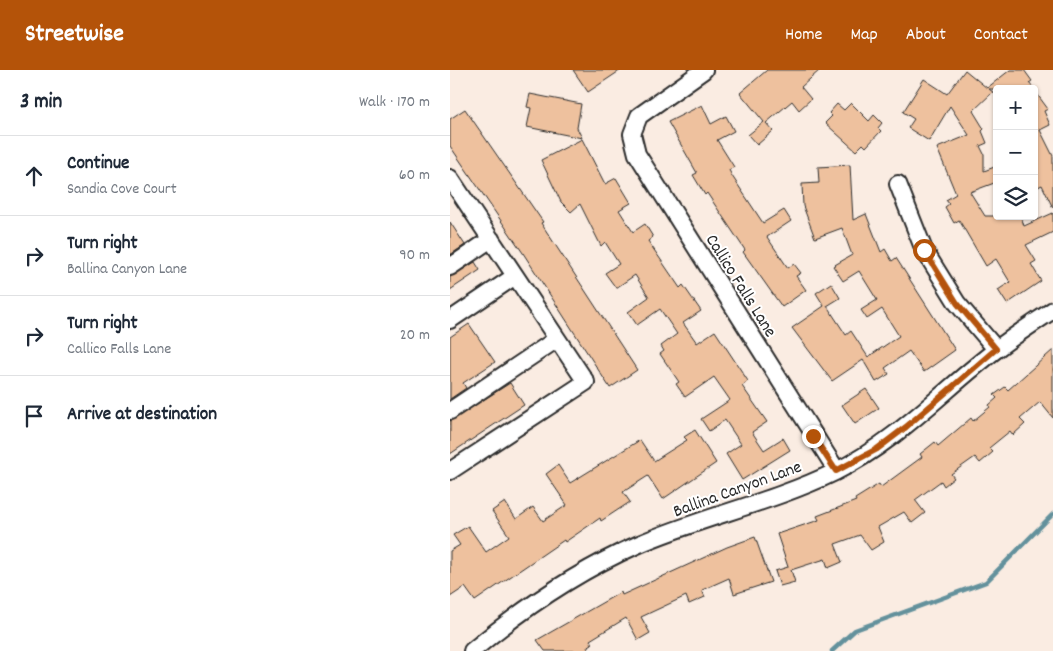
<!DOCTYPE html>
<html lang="en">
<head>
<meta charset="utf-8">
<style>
	:root { --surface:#fff; --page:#f6f6f7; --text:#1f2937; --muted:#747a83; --line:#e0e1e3; --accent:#b45309 }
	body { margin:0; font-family:Dekko,sans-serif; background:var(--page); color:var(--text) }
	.controls { position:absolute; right:15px; top:15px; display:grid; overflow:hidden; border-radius:5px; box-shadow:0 1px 4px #0004 }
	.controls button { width:45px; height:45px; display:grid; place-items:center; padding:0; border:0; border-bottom:1px solid var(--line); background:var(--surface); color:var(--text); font:25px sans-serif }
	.stop { position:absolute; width:15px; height:15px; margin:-11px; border:4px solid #b45309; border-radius:50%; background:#fff }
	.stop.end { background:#b45309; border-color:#fff; box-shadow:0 1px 5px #0008 }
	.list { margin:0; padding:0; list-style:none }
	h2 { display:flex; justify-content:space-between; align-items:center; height:65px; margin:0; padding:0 20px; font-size:21px }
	h2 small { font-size:16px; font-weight:400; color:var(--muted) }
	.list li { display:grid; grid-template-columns:32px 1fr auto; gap:15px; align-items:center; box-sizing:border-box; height:80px; padding:0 20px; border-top:1px solid var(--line) }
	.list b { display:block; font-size:19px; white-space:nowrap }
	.list p { margin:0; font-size:16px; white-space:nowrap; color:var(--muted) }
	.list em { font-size:16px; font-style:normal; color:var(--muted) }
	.icon { flex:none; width:28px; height:28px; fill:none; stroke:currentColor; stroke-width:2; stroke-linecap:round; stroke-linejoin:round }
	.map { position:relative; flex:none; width:603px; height:581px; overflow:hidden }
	header { display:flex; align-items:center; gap:30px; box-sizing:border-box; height:70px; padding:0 25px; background:var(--accent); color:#fff }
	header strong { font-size:24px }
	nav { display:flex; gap:28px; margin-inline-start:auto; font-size:18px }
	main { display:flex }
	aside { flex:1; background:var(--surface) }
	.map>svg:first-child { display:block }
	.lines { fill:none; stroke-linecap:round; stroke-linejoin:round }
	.stream { stroke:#63919c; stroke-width:4.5 }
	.building { fill:#eec19e; stroke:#2b2b2b }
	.minor-casing { stroke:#2b2b2b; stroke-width:20 }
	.minor { stroke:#fff; stroke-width:16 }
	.route { stroke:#b45309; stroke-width:6 }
	.labels { text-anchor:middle; stroke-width:4; stroke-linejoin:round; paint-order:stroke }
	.street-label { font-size:18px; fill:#2b2b2b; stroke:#fff }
</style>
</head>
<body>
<header>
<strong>Streetwise</strong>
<nav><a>Home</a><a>Map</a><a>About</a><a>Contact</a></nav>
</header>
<main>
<aside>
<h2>3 min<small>Walk · 170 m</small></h2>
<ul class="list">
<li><svg class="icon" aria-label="ahead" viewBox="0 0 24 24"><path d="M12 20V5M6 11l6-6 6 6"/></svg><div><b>Continue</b><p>Sandia Cove Court</p></div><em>60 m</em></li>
<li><svg class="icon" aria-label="right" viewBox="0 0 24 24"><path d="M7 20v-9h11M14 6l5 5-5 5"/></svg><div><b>Turn right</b><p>Ballina Canyon Lane</p></div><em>90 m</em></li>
<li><svg class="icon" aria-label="right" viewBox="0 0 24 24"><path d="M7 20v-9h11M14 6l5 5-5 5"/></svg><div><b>Turn right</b><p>Callico Falls Lane</p></div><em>20 m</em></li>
<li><svg class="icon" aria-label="arrive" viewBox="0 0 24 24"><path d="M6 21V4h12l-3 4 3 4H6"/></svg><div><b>Arrive at destination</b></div></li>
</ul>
</aside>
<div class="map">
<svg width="603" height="581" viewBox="0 0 603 581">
	<rect width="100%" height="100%" fill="#faece2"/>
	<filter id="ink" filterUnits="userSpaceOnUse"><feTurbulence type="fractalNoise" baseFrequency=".02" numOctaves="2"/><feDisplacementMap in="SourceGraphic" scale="10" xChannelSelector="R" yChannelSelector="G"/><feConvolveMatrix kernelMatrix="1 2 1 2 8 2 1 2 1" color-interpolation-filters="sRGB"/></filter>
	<g filter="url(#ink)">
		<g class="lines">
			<path class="stream" d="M382 581 405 560 536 512 603 444"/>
		</g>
		<path class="building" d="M123 0H171L138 22Z
			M317 0H370L351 17 361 29 349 40 342 31 316 53 323 61 307 75 298 65 314 52 290 23Z
			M515 0 537 18 560 0H574L582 11 579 13 584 19H539L543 22 523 41 534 59 532 61 537 73 530 76 534 84V101L547 96V112L520 122 535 146H571L574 156 603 143V162L576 175 586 191 581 194 591 211 557 234 548 220 560 212 546 189 536 196 509 150 504 153 495 137 499 134 496 130 506 124 487 78 519 65 500 36 479 71 458 58 464 49 453 42 474 9 497 24Z
			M584 20 598 39 594 41 600 55 590 60 603 86V138L592 115 584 119Z
			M80 24 131 34 127 58 132 68 77 57 81 38 77 37Z
			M401 33 419 51 424 45 432 53 428 58 431 61 416 77 413 74 406 81 375 53 382 46 379 43 387 34 394 40Z
			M252 35 261 54 276 46 284 61 267 70 284 97 279 100 282 106 313 153 334 140 341 151 317 167 338 198 344 194 351 203 346 206 356 220 332 237 293 182 295 180 257 123 255 125 243 105 247 103 218 52Z
			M15 39 93 152 91 153 187 300 160 318 73 183 0 76V49Z
			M132 69 155 114 166 108 181 133 169 140 183 162 195 154 203 167 198 171 230 218 233 215 251 241 233 253 247 273 265 261 298 311 292 316 317 352 302 362 314 380 333 368 340 380 292 410 276 384 291 374 275 350 259 361 251 349 280 330 264 307 235 327 226 314 229 312 210 284 214 281 211 276 227 264 210 239 187 255 178 242 199 227 185 205 166 218 155 203 169 194 155 172 151 176 130 134 121 142 111 132 91 90Z
			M400 95 403 150 416 144 431 182 435 179 442 191 446 188 505 280 474 302 459 281 435 298 439 304 426 312 413 290 382 311 342 258 374 236 366 223 381 213 390 228 377 236 396 265 401 261 418 287 449 266 432 239 417 249 411 240 427 230 409 201 393 211 383 196 402 185 392 158 365 168 353 136 352 114 369 113 368 97Z
			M0 152 15 175 0 185Z
			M25 192 30 200 0 220V207Z
			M19 254 45 292 13 313 16 318 0 329V267Z
			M603 280V348L590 332 570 349 575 354 563 365 560 361 539 378 543 382 530 393 525 387 501 404 504 408 494 416 491 411 465 430 475 443 462 453 454 442 428 457 434 472 421 480 410 465 385 474 392 492 378 498 375 489 341 500 345 512 330 516 325 501 338 497 327 464 369 450 367 446 406 431 405 429 429 414 431 417 472 387 470 384 485 372 488 376 521 348 523 351 540 337 539 335 547 328 544 325 555 317 558 320Z
			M60 313 74 335 0 384V351Z
			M416 319 429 338 405 354 392 335Z
			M245 360 266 393 213 429 198 406 173 422 180 432 151 451 150 448 115 472 114 470 25 531 15 517 0 527V481L10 475 3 465 18 456 36 482 59 466 42 441 55 432 66 449 83 437 93 451 117 435 96 404 108 395 120 413 190 370 204 391 237 370 234 367Z
			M305 467 321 512 284 524 279 508 252 520 255 527 239 534 236 526 191 547 200 563 188 570 176 548 140 570 142 574 137 577 139 581H95L87 570 171 522 172 525 277 477Z"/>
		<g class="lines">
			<g class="minor-casing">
				<path id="minor" d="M254 0 189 46 182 64 187 84 387 401
					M0 108 136 312 0 401
					M448 114 474 180 507 233 546 279
					M0 197 41 169
					M0 250 65 206
					M0 341 107 269
					M22 581C72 539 126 502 187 475 251 447 321 433 385 402 448 371 493 320 547 279 565 265 584 253 603 240"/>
			</g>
			<use href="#minor" class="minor"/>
		</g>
	</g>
	<g class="lines" filter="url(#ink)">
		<path class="route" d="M363 366 386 401 427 379 456 357 546 279 507 233 474 180"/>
	</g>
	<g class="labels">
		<g class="street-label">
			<text transform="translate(292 215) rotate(58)" y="6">Callico Falls Lane</text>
			<text transform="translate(287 418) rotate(-20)" y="6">Ballina Canyon Lane</text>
		</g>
	</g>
</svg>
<div class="controls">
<button>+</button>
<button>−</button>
<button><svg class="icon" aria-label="layers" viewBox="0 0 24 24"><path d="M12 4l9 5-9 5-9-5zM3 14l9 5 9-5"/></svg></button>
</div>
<div class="stop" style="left:474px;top:180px"></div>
<div class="stop end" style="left:363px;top:366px"></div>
</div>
</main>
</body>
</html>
